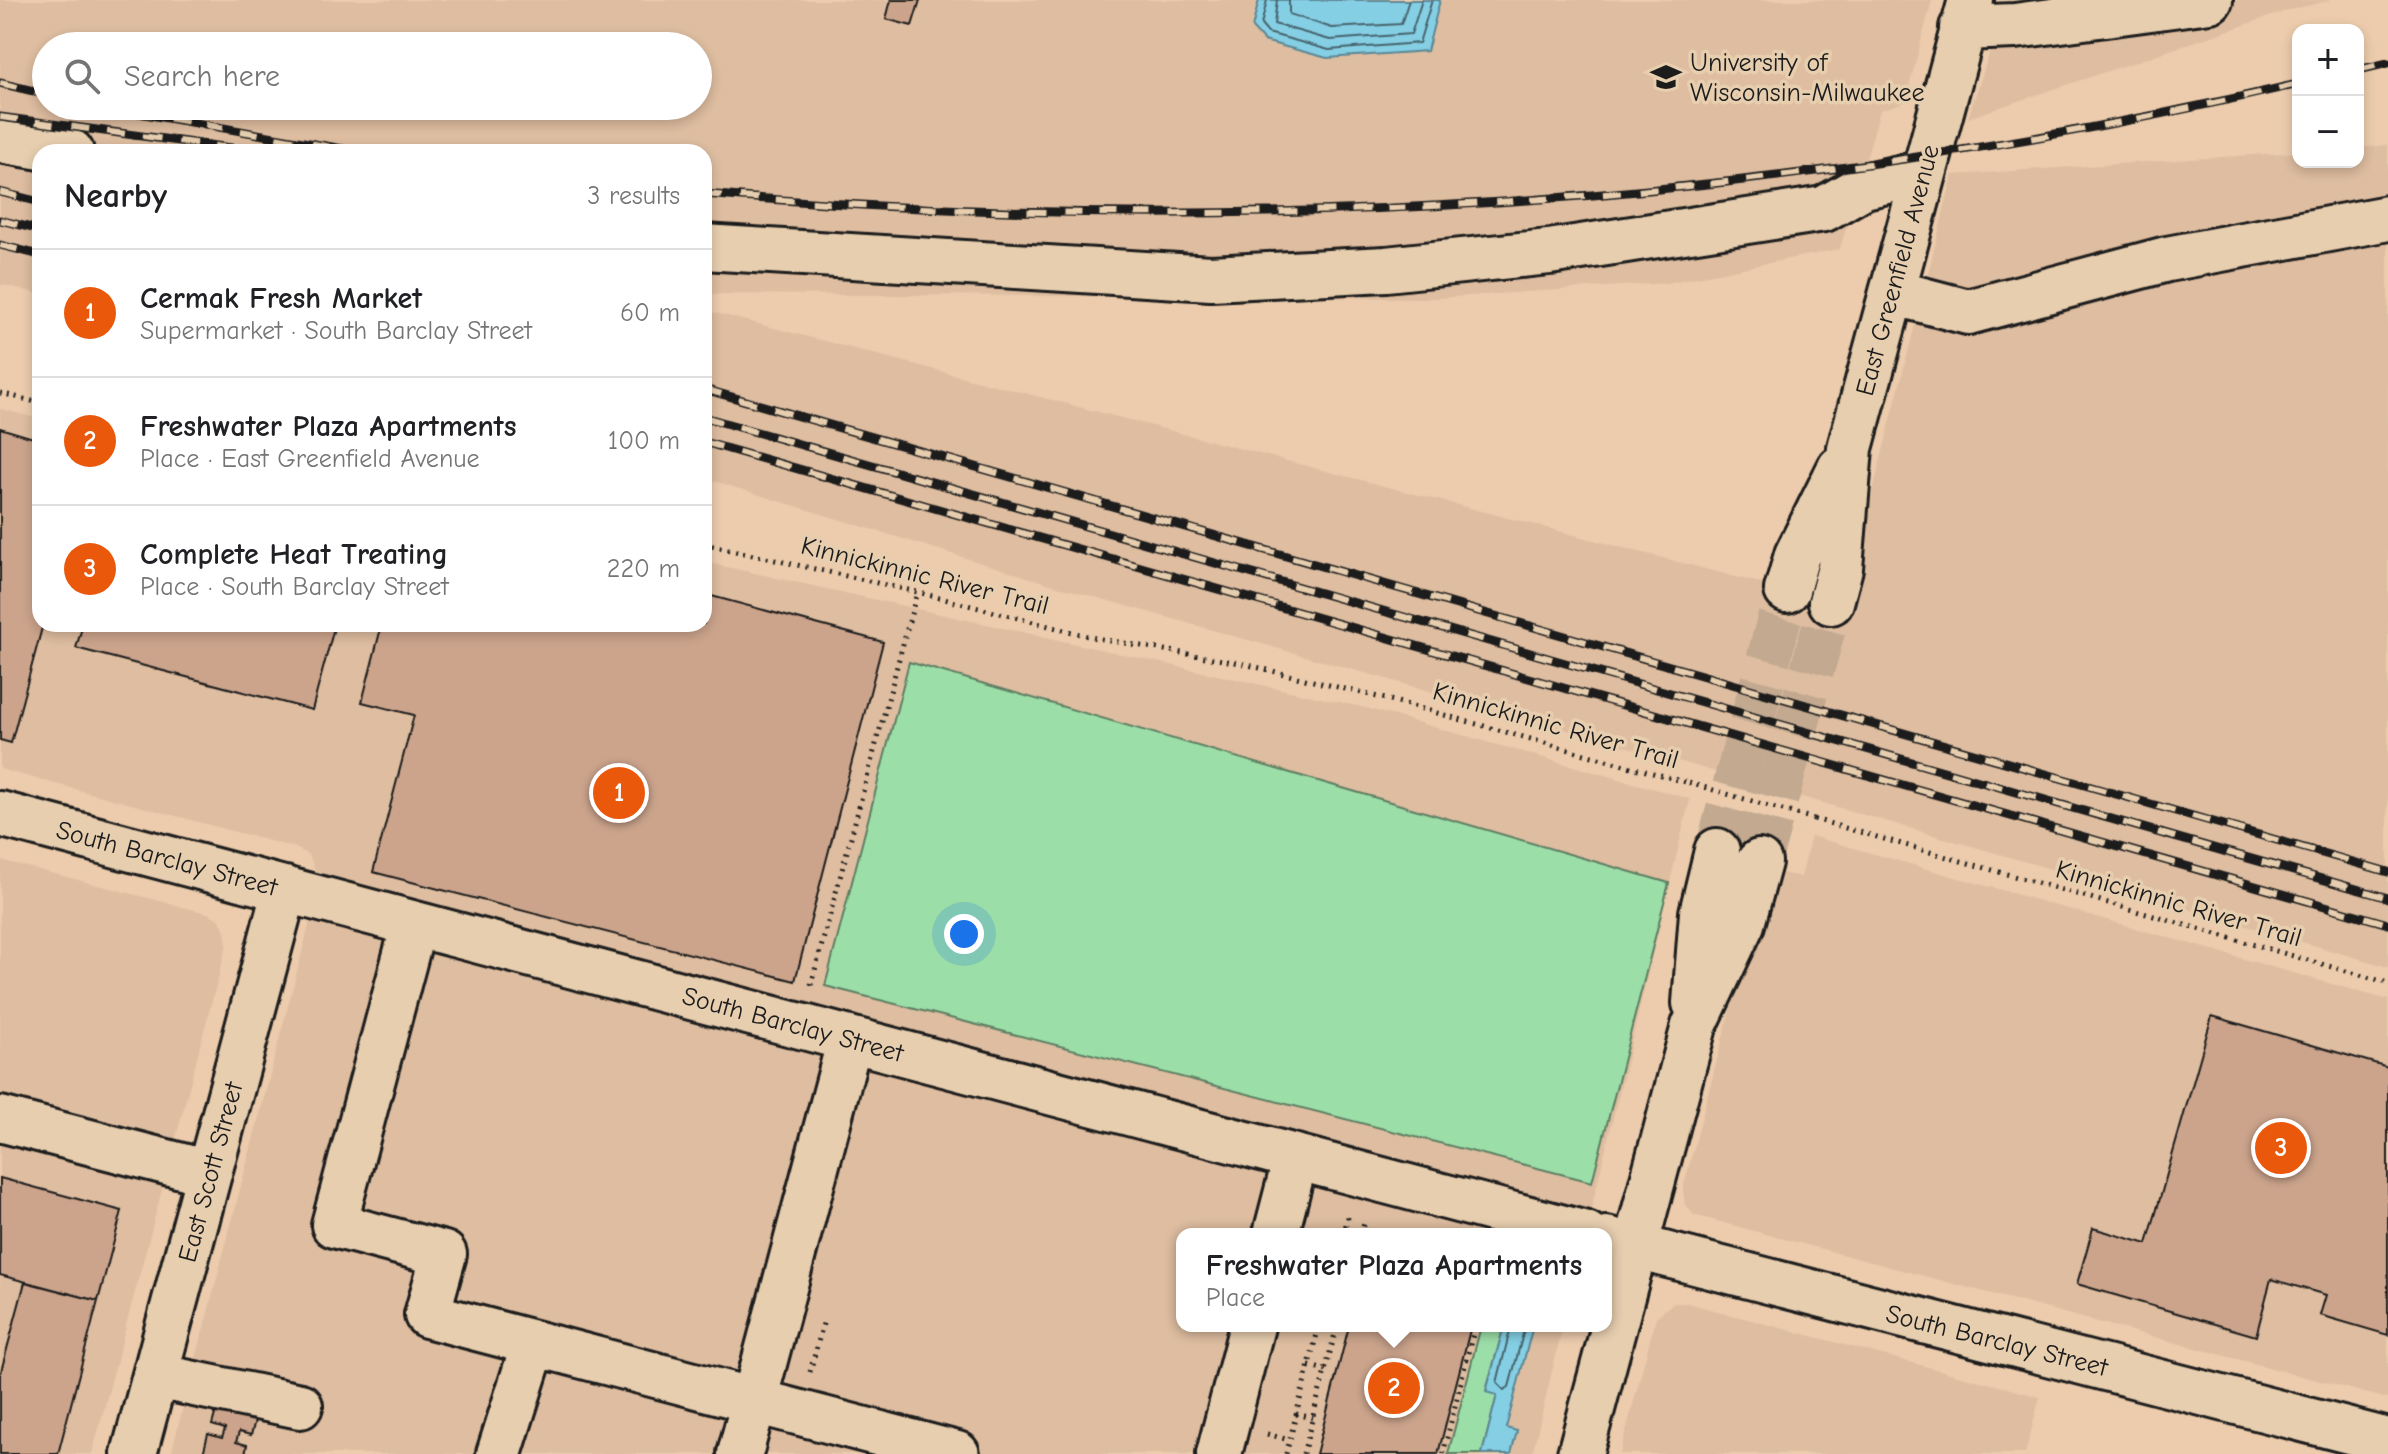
<!DOCTYPE html>
<html lang="en">
<head>
<meta charset="utf-8">
<style>
	:root { --surface:#fff; --page:#f2f2f2; --text:#202124; --muted:#757577; --line:#e0e0e0; --accent:#ea580c }
	body { margin:0; font-family:"Comic Neue",sans-serif; background:var(--page); color:var(--text) }
	.controls { position:absolute; right:24px; top:24px; display:grid; overflow:hidden; border-radius:16px; box-shadow:0 4px 12px #0003 }
	.controls button { width:72px; height:72px; display:grid; place-items:center; padding:0; border:0; border-bottom:2px solid var(--line); background:var(--surface); color:var(--text); font:40px sans-serif }
	.you { position:absolute; left:964px; top:934px; width:28px; height:28px; margin:-20px; border:6px solid #fff; border-radius:50%; background:#1a73e8; box-shadow:0 0 0 12px #1a73e833 }
	.badge { display:grid; place-items:center; width:52px; height:52px; border-radius:50%; background:var(--accent); color:#fff; font-size:26px; font-weight:700 }
	.pin { position:absolute; translate:-50% -50%; border:4px solid #fff; box-shadow:0 2px 8px #0006 }
	.popup { position:absolute; left:1176px; top:1228px; width:436px; height:104px; box-sizing:border-box; display:grid; place-content:center; border-radius:16px; background:var(--surface); filter:drop-shadow(0 2px 6px #0005); font-size:26px; white-space:nowrap; color:var(--muted) }
	.popup b { font-size:30px; color:var(--text) }
	.popup::after { content:''; position:absolute; left:50%; top:100%; margin-left:-16px; border:16px solid transparent; border-top-color:var(--surface) }
	.list { margin:0; padding:0; list-style:none }
	h2 { display:flex; justify-content:space-between; align-items:center; height:104px; margin:0; padding:0 32px; font-size:34px }
	h2 small { font-size:26px; font-weight:400; color:var(--muted) }
	.list li { display:grid; grid-template-columns:52px 1fr auto; gap:24px; align-items:center; box-sizing:border-box; height:128px; padding:0 32px; border-top:2px solid var(--line) }
	.list b { display:block; font-size:30px; white-space:nowrap }
	.list p { margin:0; font-size:26px; white-space:nowrap; color:var(--muted) }
	.list em { font-size:26px; font-style:normal; color:var(--muted) }
	.icon { flex:none; width:44px; height:44px; fill:none; stroke:currentColor; stroke-width:2; stroke-linecap:round; stroke-linejoin:round }
	.map { position:relative; flex:none; width:2388px; height:1454px; overflow:hidden }
	.search { position:absolute; background:var(--surface); box-shadow:0 4px 12px #0003; left:32px; top:32px; width:680px; height:88px; display:flex; align-items:center; gap:20px; box-sizing:border-box; padding:0 28px; border-radius:44px; color:var(--muted); font-size:30px }
	.panel { position:absolute; background:var(--surface); box-shadow:0 4px 12px #0003; left:32px; top:144px; width:680px; height:488px; border-radius:24px }
	.map>svg:first-child { display:block }
	.built { fill:#debda0; fill-rule:evenodd }
	.green { fill:#9cdea8; stroke:#5c7d62; stroke-width:2 }
	.water { fill:#85cfe5; stroke:#5b8795; stroke-width:2 }
	.lines { fill:none; stroke-linecap:round; stroke-linejoin:round }
	.shore { stroke:#46646c; stroke-width:2 }
	.building { fill:#cca48c; stroke:#1c1c1c; stroke-width:2 }
	.minor-tunnel { stroke:#c2a990; stroke-width:44; stroke-dasharray:44 22; stroke-linecap:butt }
	.minor-casing { stroke:#1c1c1c; stroke-width:50 }
	.path { stroke:#1c1c1c; stroke-width:5; stroke-dasharray:2 6; stroke-linecap:butt }
	.minor { stroke:#e7ceaf; stroke-width:44 }
	.rail-casing { stroke:#1c1c1c; stroke-width:9 }
	.rail { stroke:#e7ceaf; stroke-width:6; stroke-dasharray:18; stroke-linecap:butt }
	.path-bridge { stroke:#1c1c1c; stroke-width:5; stroke-dasharray:2 6; stroke-linecap:butt }
	.labels { text-anchor:middle; stroke-width:7; stroke-linejoin:round; paint-order:stroke }
	.poi-label { font-size:26px; fill:#1c1c1c; stroke:#e7ceaf; text-anchor:start }
	.street-label { font-size:26px; fill:#1c1c1c; stroke:#e7ceaf }
</style>
</head>
<body>
<div class="map">
<svg width="2388" height="1454" viewBox="0 0 2388 1454">
	<rect width="100%" height="100%" fill="#ecccad"/>
	<filter id="ink" filterUnits="userSpaceOnUse"><feTurbulence type="fractalNoise" baseFrequency=".0125" numOctaves="2"/><feDisplacementMap in="SourceGraphic" scale="16" xChannelSelector="R" yChannelSelector="G"/><feConvolveMatrix kernelMatrix="1 2 1 2 8 2 1 2 1" color-interpolation-filters="sRGB"/></filter>
	<g filter="url(#ink)">
		<path class="built" d="M0 0H1259L1252 28 1264 41 1327 58 1427 51 1440 0H1932L1905 102 1880 110 1840 249 1666 283 1436 298 704 294V152H40V294L0 284ZM46 46H698V106H46Z
			M2007 0H2332L2289 10 1968 118Z
			M2388 145V967L1692 765 1070 590 704 478V310L1844 605 1953 175 2298 152V162H2358V148Z
			M0 409 40 419V624H704V562L1366 708 1690 799 1585 1234H1182V1326H1563L1532 1454H171L316 899V873L309 855 296 848 0 769Z
			M1811 836 2388 1000V1399L1694 1215 1685 1205 1683 1189 1767 870 1801 877Z
			M0 860 210 914 220 920 225 931 227 944 92 1454H0Z
			M1673 1303H1687L2040 1397 2025 1454H1620L1656 1317Z"/>
		<path class="green" d="M909 662 1669 883 1592 1182 825 986Z
			M1481 1326H1504L1486 1391 1497 1395 1482 1454H1448Z"/>
		<path class="water" d="M1259 0H1440L1427 51 1327 58 1264 41 1252 28Z
			M1504 1326H1533L1506 1428 1517 1431 1511 1454H1482L1497 1395 1486 1392Z"/>
		<g class="lines">
			<path class="shore" d="M1267 0 1261 25 1268 33 1329 50 1419 43 1432 0
				M1277 0 1274 24 1330 40 1411 34 1422 0
				M1289 0V14L1332 28 1401 24 1409 0
				M1511 1326 1497 1383 1504 1390 1509 1387 1525 1326"/>
		</g>
		<path class="building" d="M891 0H920L912 26 886 19Z
			M0 428 40 440V624H43L11 743 0 740Z
			M704 594 883 642 795 981 373 872 414 715 362 702 382 624H704Z
			M83 624H335L312 710 76 648Z
			M2212 1016 2388 1067V1335L2320 1315 2326 1295 2271 1279 2256 1336 2077 1284 2093 1228 2147 1244Z
			M0 1178 122 1211 98 1301 0 1275Z
			M25 1282 98 1301 58 1454H0V1375Z
			M1349 1326H1471L1438 1454H1316Z
			M217 1407 256 1417 251 1435 239 1432 236 1442 247 1445 245 1454H203L208 1434 222 1438 225 1429 212 1425Z"/>
		<g class="lines">
			<path class="minor-tunnel" d="M1717 851 1787 590
				M1759 862 1831 602"/>
			<g class="minor-casing">
				<path id="minor" d="M1962 28 2015 26 2210 0
					M0 140 71 152
					M704 247 1211 278 1386 269 1549 252 1824 209 1864 186 1922 173
					M1892 292 1968 312 2167 259 2388 218
					M1787 590 1797 555 1840 468
					M1831 602 1840 568 1850 448 1971 0
					M0 814 1586 1234
					M414 924 334 1225 444 1254 427 1315 957 1454
					M1695 1003 1702 913 1717 851
					M0 1119 209 1173
					M1276 1234 1296 1157
					M1606 1239 2388 1441
					M156 1376 300 1406
					M134 1454 285 889
					M499 1454 534 1343
					M740 1454 850 1039
					M1219 1454 1252 1326
					M1580 1454 1694 1026 1742 924 1759 862"/>
			</g>
			<path class="path" d="M0 393 40 403
				M704 544 917 592 1095 638 1240 663 1394 701 1689 783
				M1814 819 2388 983
				M811 985 917 592
				M1343 1234 1349 1214
				M1361 1234 1365 1219
				M1309 1366 1326 1370
				M810 1372 824 1320
				M1296 1414 1313 1418
				M1267 1434 1289 1440
				M1286 1454 1319 1326
				M1303 1454 1337 1326
				M1443 1454 1475 1326"/>
			<use href="#minor" class="minor"/>
			<g class="rail-casing">
				<path id="rail" d="M2358 70 2388 63
					M0 83 46 94
					M99 106 360 152
					M0 117 261 152
					M0 192 40 202
					M704 194C1237 239 1777 206 2298 84
					M0 220 40 230
					M0 245 40 255
					M704 389 2388 872
					M704 417 2388 898
					M704 442 2388 924"/>
			</g>
			<use href="#rail" class="rail"/>
			<path class="path-bridge" d="M1689 783 1814 819"/>
		</g>
	</g>
	<defs>
		<g id="university-bare" transform="scale(2.4)"><path d="M0-5L7-2L0 1L-7-2ZM-4 1L0 2.5L4 1V4Q0 6-4 4Z" fill="#1c1c1c" stroke="#e7ceaf" stroke-width="2.5" paint-order="stroke"/></g>
	</defs>
	<g fill-rule="evenodd">
		<use href="#university-bare" x="1666" y="77"/>
	</g>
	<g class="labels">
		<g class="poi-label">
			<text x="1690" y="71">University of<tspan x="1690" dy="30">Wisconsin-Milwaukee</tspan></text>
		</g>
		<g class="street-label">
			<text transform="translate(1897 270) rotate(-75)" y="9">East Greenfield Avenue</text>
			<text transform="translate(925 575) rotate(14)" y="9">Kinnickinnic River Trail</text>
			<text transform="translate(1556 725) rotate(16)" y="9">Kinnickinnic River Trail</text>
			<text transform="translate(167 858) rotate(15)" y="9">South Barclay Street</text>
			<text transform="translate(2179 903) rotate(16)" y="9">Kinnickinnic River Trail</text>
			<text transform="translate(793 1024) rotate(15)" y="9">South Barclay Street</text>
			<text transform="translate(210 1172) rotate(-75)" y="9">East Scott Street</text>
			<text transform="translate(1997 1340) rotate(14)" y="9">South Barclay Street</text>
		</g>
	</g>
</svg>
<div class="controls">
<button>+</button>
<button>−</button>
</div>
<div class="you"></div>
<div class="pin badge" style="left:619px;top:793px">1</div>
<div class="pin badge" style="left:1394px;top:1388px">2</div>
<div class="popup"><b>Freshwater Plaza Apartments</b>Place</div>
<div class="pin badge" style="left:2281px;top:1148px">3</div>
<div class="search"><svg class="icon" aria-label="search" viewBox="0 0 24 24"><circle cx="10" cy="10" r="6"/><path d="M15 15l6 6"/></svg>Search here</div>
<section class="panel">
<h2>Nearby<small>3 results</small></h2>
<ul class="list">
<li><span class="badge">1</span><div><b>Cermak Fresh Market</b><p>Supermarket · South Barclay Street</p></div><em>60 m</em></li>
<li><span class="badge">2</span><div><b>Freshwater Plaza Apartments</b><p>Place · East Greenfield Avenue</p></div><em>100 m</em></li>
<li><span class="badge">3</span><div><b>Complete Heat Treating</b><p>Place · South Barclay Street</p></div><em>220 m</em></li>
</ul>
</section>
</div>
</body>
</html>
